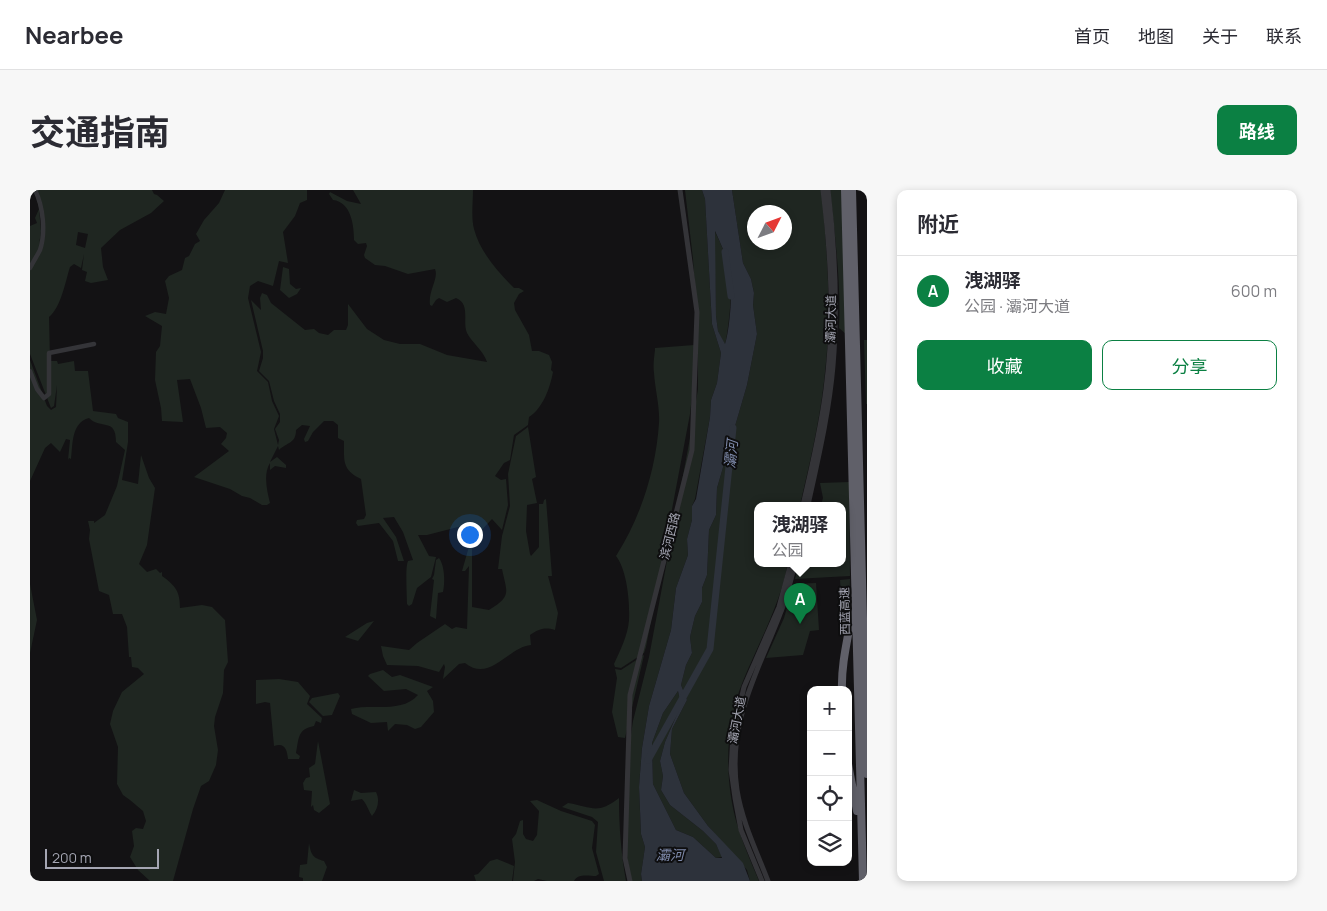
<!DOCTYPE html>
<html lang="zh">
<head>
<meta charset="utf-8">
<style>
	:root { --surface:#fff; --page:#f7f7f7; --text:#2b2b33; --muted:#7c7c81; --line:#e1e1e2; --accent:#0b8043 }
	body { margin:0; font-family:Manrope,"Noto Sans SC",sans-serif; background:var(--page); color:var(--text) }
	.controls { position:absolute; right:15px; bottom:15px; display:grid; overflow:hidden; border-radius:10px; box-shadow:0 2px 8px #0003 }
	.controls button { width:45px; height:45px; display:grid; place-items:center; padding:0; border:0; border-bottom:1px solid var(--line); background:var(--surface); color:var(--text); font:25px sans-serif }
	.compass { position:absolute; left:717px; top:15px; width:45px; height:45px; border-radius:50%; background:var(--surface); box-shadow:0 2px 8px #0003; rotate:48deg }
	.scale { position:absolute; left:15px; bottom:12px; width:114px; box-sizing:border-box; padding-left:5px; border:2px solid #a5a6b3; border-top:0; font-size:14px; line-height:18px; white-space:nowrap; color:#a5a6b3; -webkit-text-stroke:4px #0e0e0f; paint-order:stroke }
	.you { position:absolute; left:439px; top:344px; width:18px; height:18px; margin:-12px; border:4px solid #fff; border-radius:50%; background:#1a73e8; box-shadow:0 0 0 8px #1a73e833 }
	.badge { display:grid; place-items:center; width:32px; height:32px; border-radius:50%; background:var(--accent); color:#fff; font-size:16px; font-weight:700 }
	.pin { position:absolute; translate:-50% -41px; filter:drop-shadow(0 1px 2px #0008) }
	.pin::after { content:''; position:absolute; top:26px; width:18px; height:15px; background:inherit; clip-path:polygon(0 0,100% 0,50% 100%) }
	.popup { position:absolute; left:724px; top:312px; width:92px; height:65px; box-sizing:border-box; display:grid; place-content:center; border-radius:10px; background:var(--surface); filter:drop-shadow(0 1px 4px #0005); font-size:16px; white-space:nowrap; color:var(--muted) }
	.popup b { font-size:19px; color:var(--text) }
	.popup::after { content:''; position:absolute; left:50%; top:100%; margin-left:-10px; border:10px solid transparent; border-top-color:var(--surface) }
	.list { margin:0; padding:0; list-style:none }
	h2 { display:flex; justify-content:space-between; align-items:center; height:65px; margin:0; padding:0 20px; font-size:21px }
	h2 small { font-size:16px; font-weight:400; color:var(--muted) }
	.list li { display:grid; grid-template-columns:32px 1fr auto; gap:15px; align-items:center; box-sizing:border-box; height:70px; padding:0 20px; border-top:1px solid var(--line) }
	.list b { display:block; font-size:19px; white-space:nowrap }
	.list p { margin:0; font-size:16px; white-space:nowrap; color:var(--muted) }
	.list em { font-size:16px; font-style:normal; color:var(--muted) }
	.actions { display:flex; gap:10px; padding:15px 20px }
	.actions a { flex:1; padding:11px 0; border:1px solid var(--accent); border-radius:10px; text-align:center; font-size:18px; color:var(--accent) }
	.actions .main { background:var(--accent); color:#fff }
	.icon { flex:none; width:28px; height:28px; fill:none; stroke:currentColor; stroke-width:2; stroke-linecap:round; stroke-linejoin:round }
	.map { position:relative; flex:none; width:837px; height:691px; overflow:hidden; border-radius:10px }
	header { display:flex; align-items:center; gap:30px; box-sizing:border-box; height:70px; padding:0 25px; background:var(--surface); border-bottom:1px solid var(--line) }
	header strong { font-size:24px }
	nav { display:flex; gap:28px; margin-inline-start:auto; font-size:18px }
	.intro { display:flex; align-items:center; justify-content:space-between; box-sizing:border-box; height:120px; padding:0 30px }
	h1 { margin:0; font-size:35px }
	.button { padding:12px 22px; border-radius:10px; background:var(--accent); color:#fff; font-size:18px; font-weight:700 }
	main { display:flex; gap:30px; padding:0 30px }
	aside { flex:1; background:var(--surface); border-radius:10px; box-shadow:0 2px 8px #0003 }
	.map>svg:first-child { display:block }
	.green { fill:#1f2621; fill-rule:evenodd }
	.water { fill:#2d323b; fill-rule:evenodd }
	.lines { fill:none; stroke-linecap:round; stroke-linejoin:round }
	.river { stroke:#2d323b; stroke-width:7 }
	.minor { stroke:#343438; stroke-width:4.5 }
	.tertiary { stroke:#343438; stroke-width:5 }
	.motorway { stroke:#606069; stroke-width:8 }
	.labels { text-anchor:middle; stroke-width:4; stroke-linejoin:round; paint-order:stroke }
	.street-label { font-size:12px; fill:#a5a6b3; stroke:#0e0e0f }
	.water-label { font-size:14px; font-style:italic; fill:#7f8bac; stroke:#0e0e0f }
</style>
</head>
<body>
<header>
<strong>Nearbee</strong>
<nav><a>首页</a><a>地图</a><a>关于</a><a>联系</a></nav>
</header>
<div class="intro"><h1>交通指南</h1><a class="button">路线</a></div>
<main>
<div class="map">
<svg width="837" height="691" viewBox="0 0 837 691">
	<rect width="100%" height="100%" fill="#131214"/>
	<path class="green" d="M4 0H122L124 4 127 5 134 11 121 23 90 40 71 58 73 77 78 90 61 93 55 91 57 82 52 80 54 64 51 78 44 74 40 77C35 93 31 117 19 127L20 171H27L28 174 44 171 45 181H58L63 221 86 224 88 228 98 232V252L92 290 108 294 111 265 119 288 125 298 117 355 109 374 117 382 126 379 130 383 132 382V386C146 396 150 402 150 418L172 415 182 417 195 430 198 472 194 480 193 503 185 527 184 536 188 560 186 575 179 591 171 596 163 619 143 691H120L108 680 100 667 104 656 102 641 106 638 113 639 116 631 113 621 100 610 93 605 87 594 88 557 80 534 83 521 92 502 114 484 108 478 102 477 101 467H99L97 437 92 424H83L79 405 69 401 59 349 60 340 58 331H64V333L75 325 87 296 95 260 86 252C86 227 71 240 59 228 41 233 43 254 41 269L39 268 38 270 40 250 36 249 30 262 21 253 15 258 0 291V170L17 216 21 220 26 217 27 195 24 216 21 218 0 164V36L7 33 5 28 9 19 11 41 9 55C14 34 10 19 4 0ZM48 42 58 44 55 58 46 55Z
		M195 0H277V10L270 13 265 26 253 42 258 73 249 71 243 96 228 91 220 96 218 108 231 162 227 181 238 192 242 211 249 226 244 239 248 255 249 250 245 239 250 232V224L244 211 239 191 229 181 233 168V161L221 110 231 120 230 108 232 103 237 105 241 113 275 140 284 139 289 143 298 145 304 140H316L318 135V114L337 139 354 150 370 154H390L417 165 457 172C453 160 443 154 437 143 432 132 441 114 426 108L417 112 409 108 406 110 402 116 400 115C398 101 409 88 405 79L378 84 355 76 345 75 335 68 334 65 337 56 336 53 328 54 324 50C324 35 321 12 303 10L299 4 300 2 317 11 331 14 323 0H443C443 12 441 27 444 39 450 62 468 82 484 98H489L494 101 489 104 484 113 485 120 499 145 502 161H509L519 165 522 172 521 180 523 182C520 198 513 218 499 227L498 235 484 245 480 270 474 273 465 286 471 290 476 289 478 315 472 340 462 329 446 346 442 348 436 335 397 345H388L399 366 406 367 401 387 387 398 382 414 379 416 377 414C377 405 375 377 378 371L383 370 373 342 364 327 353 328 366 347 374 371H368L363 351 349 333 328 336 326 333 327 330 334 329 336 325 331 289C312 280 314 271 314 251L308 248V235L303 231H294L283 242 278 251 275 252 274 249 280 236 272 235 266 240C266 254 257 252 249 260L248 256 240 272 247 267 256 275V278L245 276 240 280V273C233 284 237 301 240 313L237 315H232L220 308 212 306 200 299 164 287 199 261 191 254 196 248 197 243 190 237 176 238 171 218 160 189 147 190 153 232 132 231 131 218 125 190 126 162 130 156 132 136 115 126 125 122 136 124 139 108 135 91 139 86 152 80 155 68 159 66 165 54 170 51 166 44 174 30 189 13Z
		M655 0H672L675 9 682 134 691 163 687 193 681 210 680 227 665 309 662 316V330L657 349 658 365 646 398 641 440 619 516 612 558 609 597 610 621 611 644 615 657 611 684 612 691H601L597 666 595 585 603 531 619 467 660 248 668 199V144L663 69Z
		M702 0H792C796 57 802 114 796 172 792 221 781 268 770 315H728V373H758C750 415 729 452 713 491 695 534 694 589 707 634 713 654 721 672 729 691H720L717 680 678 636 654 603 640 564 642 539 657 510 651 495 656 475 662 463 660 447 665 426 672 412V398L677 385 679 340 686 325 687 298 717 195 727 144 723 115 724 103 721 89 713 73ZM724 22H754V52H724Z
		M800 0H812L817 145 809 138C811 92 805 46 800 0Z
		M684 40C691 53 696 66 700 80 703 97 699 138 695 155L688 141 686 126Z
		M253 77 259 79 260 94 266 99 271 98 267 104 259 108 250 100Z
		M834 150H837V214H836Z
		M664 155 665 178 660 224 616 457 614 463 591 478 585 477 584 474C590 461 598 445 599 430 600 412 597 380 586 366 611 327 626 279 629 233 630 217 625 199 624 183 623 176 624 168 625 160V158Z
		M498 237 506 287 502 289 507 313 497 315 496 341 500 364 501 366 509 357V314H513L514 310 516 309 522 386H518L528 423 525 440C514 437 509 439 500 445L501 455C478 457 460 493 435 473L429 474 413 489 415 477 414 474 409 482 388 476 357 475 353 466 351 456 379 460 387 453 415 434 422 439 426 437 437 439 439 376 435 381H432L440 353 442 354V417L459 420C482 406 477 403 472 379H468L472 346 480 316 478 284 486 246Z
		M819 292 820 386 765 389 769 373H812V315H791L793 308 790 293Z
		M409 368C415 376 415 393 413 402L408 403 406 429 400 426 404 390 402 389 404 385 406 370Z
		M820 389 819 418 814 417 812 420 810 390Z
		M786 393 789 440 780 441 773 465 736 468 754 428 764 394Z
		M0 394 7 430 0 463Z
		M344 431 328 451 315 447 337 433Z
		M614 465 595 548 588 547 582 522 587 488 585 479 591 480Z
		M353 480 362 487 370 485 403 497 397 501 403 511 404 522 391 537 385 539 377 535 365 534 358 541 357 532 341 533 322 524 321 519C342 513 371 524 388 505L376 499 354 501 338 486 340 484Z
		M249 489 268 492 280 506 277 514 292 528 291 533 286 531 284 536C267 539 269 549 266 563L270 566 269 569H258C257 560 255 552 244 556L240 513 235 512 226 514V490Z
		M648 501 651 515 635 552 630 571 633 586 631 600 640 615 673 641 686 654 692 667 686 668 663 647 646 640 623 594 622 553 633 523Z
		M308 503 310 506 302 525 293 526 279 512 282 508Z
		M288 551 300 614 289 623 284 620 283 615 281 617 282 601 274 600 273 593 276 588 280 587 279 578 285 574Z
		M324 600 331 603 346 602C350 610 348 619 342 626 338 620 337 614 332 609L321 611Z
		M589 608C589 636 591 663 596 691H574L566 662 568 632 562 627 532 617 538 613C562 617 567 625 589 608Z
		M507 610 531 621 562 631 565 635 562 658 569 684 566 686C559 686 548 683 544 691H517L508 689 504 691H483L485 672 482 649 486 644 490 631 493 630V644L496 649 503 651 507 645 509 621 500 611Z
		M279 653C281 665 283 668 294 671L297 677 292 691H273V688L269 687 270 675 277 674Z
		M467 669 484 676 482 691H446L444 685 448 684 460 671Z"/>
	<path class="water" d="M672 0H702L713 73 721 89 724 103 723 115 727 144 717 195 687 298 686 325 679 340 677 385 672 398V412L665 426 660 447 662 463 656 475 651 495 657 510 642 539 640 564 654 603 678 636 713 673 720 691H612L611 684 615 657 611 644 610 620 609 597 612 558 619 516 641 440 646 398 658 365 657 349 662 330V316L666 309 680 227 681 210 687 193 691 163 682 134 675 9ZM685 41C691 54 697 67 700 81 703 96 700 140 695 154L688 141 686 126ZM648 501 651 515 635 552 630 571 633 586 631 600 640 615 673 641 686 654 692 668H686L663 647 646 640 623 594 622 553 633 523Z"/>
	<g class="lines">
		<path class="river" d="M695 62 701 106
			M618 570 680 459 703 238"/>
		<path class="minor" d="M0 1 5 0C13 16 16 42 10 60 7 66 3 72 0 78
			M0 181 7 199 14 208 19 204V163L64 154"/>
		<path class="tertiary" d="M773 315C782 277 791 238 796 199 805 132 801 66 793 0
			M778 315C788 269 799 223 803 176 808 117 805 59 798 0
			M600 691 595 668 600 505 662 260 667 122 650 0
			M732 691 711 640 705 608 701 580 703 544 714 497 749 417 761 373
			M738 691C727 662 712 632 707 600 697 533 727 484 750 424 757 408 761 390 765 373"/>
		<path class="motorway" d="M815 0 833 691
			M822 0 837 584
			M812 500C811 474 818 448 822 423
			M818 574 827 621"/>
	</g>
	<g class="labels">
		<g class="street-label">
			<text transform="translate(801 129) rotate(-89)" y="4">灞河大道</text>
			<text transform="translate(640 346) rotate(-76)" y="4">滨河西路</text>
			<text transform="translate(815 421) rotate(-91)" y="4">西蓝高速</text>
			<text transform="translate(707 530) rotate(-79)" y="4">灞河大道</text>
		</g>
		<g class="water-label">
			<text transform="translate(701 264) rotate(-84)" y="5">灞河</text>
			<text x="640" y="670">灞河</text>
		</g>
	</g>
</svg>
<div class="controls">
<button>+</button>
<button>−</button>
<button><svg class="icon" aria-label="locate" viewBox="0 0 24 24"><circle cx="12" cy="12" r="6"/><path d="M12 2v4M12 18v4M2 12h4M18 12h4"/></svg></button>
<button><svg class="icon" aria-label="layers" viewBox="0 0 24 24"><path d="M12 4l9 5-9 5-9-5zM3 14l9 5 9-5"/></svg></button>
</div>
<svg class="compass" viewBox="-18 -18 36 36"><path d="M0-13l5 13h-10z" fill="#e53935"/><path d="M0 13l5-13h-10z" fill="#7c7c81"/></svg>
<div class="scale">200 m</div>
<div class="you"></div>
<div class="pin badge" style="left:770px;top:434px">A</div>
<div class="popup"><b>洩湖驿</b>公园</div>
</div>
<aside>
<h2>附近<small></small></h2>
<ul class="list">
<li><span class="badge">A</span><div><b>洩湖驿</b><p>公园 · 灞河大道</p></div><em>600 m</em></li>
</ul>
<div class="actions"><a class="main">收藏</a><a>分享</a></div>
</aside>
</main>
</body>
</html>
